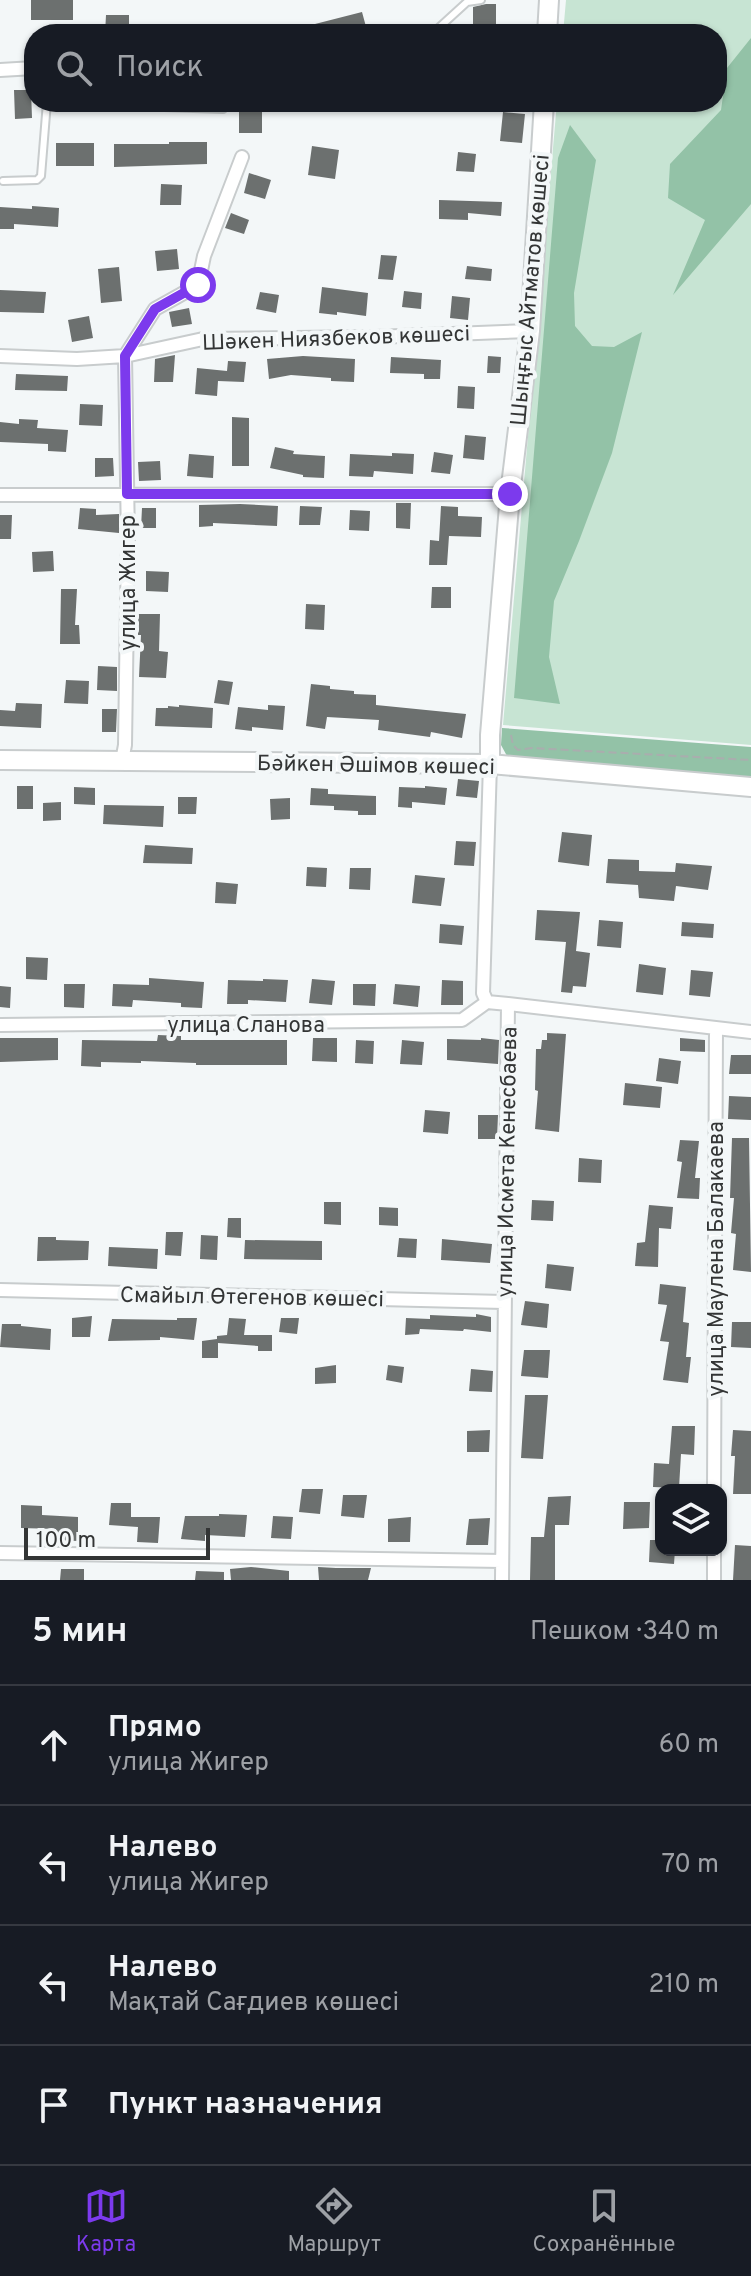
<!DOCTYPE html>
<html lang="ru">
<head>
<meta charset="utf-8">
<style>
	:root { --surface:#171b24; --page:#20242c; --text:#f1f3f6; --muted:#9ea1a6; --line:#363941; --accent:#7c3aed }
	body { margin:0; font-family:Overpass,sans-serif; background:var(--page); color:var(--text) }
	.controls { position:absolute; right:24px; bottom:24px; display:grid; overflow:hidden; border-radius:16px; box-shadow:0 2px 6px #0004 }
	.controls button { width:72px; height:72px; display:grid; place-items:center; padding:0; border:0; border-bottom:2px solid var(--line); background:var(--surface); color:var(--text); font:40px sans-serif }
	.scale { position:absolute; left:24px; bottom:20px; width:186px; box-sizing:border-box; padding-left:8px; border:4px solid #333535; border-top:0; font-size:22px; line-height:28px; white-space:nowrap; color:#333535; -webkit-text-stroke:6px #f3f7f8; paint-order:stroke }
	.stop { position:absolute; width:24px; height:24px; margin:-18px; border:6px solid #7c3aed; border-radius:50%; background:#fff }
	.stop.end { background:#7c3aed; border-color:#fff; box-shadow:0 2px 8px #0008 }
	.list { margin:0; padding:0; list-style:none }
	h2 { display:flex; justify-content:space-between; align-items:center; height:104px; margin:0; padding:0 32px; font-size:34px }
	h2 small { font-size:26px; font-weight:400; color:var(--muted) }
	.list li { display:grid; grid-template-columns:52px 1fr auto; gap:24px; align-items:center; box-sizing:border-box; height:120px; padding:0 32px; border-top:2px solid var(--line) }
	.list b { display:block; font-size:30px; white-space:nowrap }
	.list p { margin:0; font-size:26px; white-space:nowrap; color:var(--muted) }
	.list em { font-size:26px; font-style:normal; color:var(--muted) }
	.icon { flex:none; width:44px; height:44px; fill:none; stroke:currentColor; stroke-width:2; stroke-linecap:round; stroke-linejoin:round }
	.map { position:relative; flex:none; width:751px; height:1580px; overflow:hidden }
	.search { position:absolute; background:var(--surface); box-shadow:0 2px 6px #0004; left:24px; right:24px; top:24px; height:88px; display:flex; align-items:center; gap:20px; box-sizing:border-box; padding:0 28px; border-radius:32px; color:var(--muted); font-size:30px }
	.sheet { height:584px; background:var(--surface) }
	nav { display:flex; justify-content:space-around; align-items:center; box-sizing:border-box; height:112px; border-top:2px solid var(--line); background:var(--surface); font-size:22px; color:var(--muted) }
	nav a { display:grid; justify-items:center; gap:4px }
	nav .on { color:var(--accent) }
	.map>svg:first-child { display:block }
	.green { fill:#c7e4d3 }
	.forest { fill:#93c2a7 }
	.building { fill:#6c706f }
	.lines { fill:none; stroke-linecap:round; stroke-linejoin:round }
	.service-casing { stroke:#c8cccd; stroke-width:10 }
	.minor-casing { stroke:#c8cccd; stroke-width:16 }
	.secondary-casing { stroke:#c8cccd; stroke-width:22 }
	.path { stroke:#aaadae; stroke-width:2; stroke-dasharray:8 4; stroke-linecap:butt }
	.service { stroke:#fff; stroke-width:6 }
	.minor { stroke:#fff; stroke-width:12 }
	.secondary { stroke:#fff; stroke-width:18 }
	.route { stroke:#7c3aed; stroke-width:10 }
	.labels { text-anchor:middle; stroke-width:8; stroke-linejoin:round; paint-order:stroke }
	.street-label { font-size:22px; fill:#333535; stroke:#f3f7f8 }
</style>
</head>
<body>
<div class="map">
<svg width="751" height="1580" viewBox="0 0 751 1580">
	<rect width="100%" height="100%" fill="#f3f7f8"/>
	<path class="green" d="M566 0H751V745L503 725 557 102H717V34H563Z"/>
	<path class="forest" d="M751 38V204L673 295 705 220 668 198 670 164 721 110 727 68Z
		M570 125 596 160 574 293 575 326 592 346 614 347 642 332 612 453 579 541 554 601 549 657 560 704 514 698 558 158Z
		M502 728 751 747V777L525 760 507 756 501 745Z"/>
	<path class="building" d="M31 0H73V20H31Z
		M486 4H496V27H473V7Z
		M362 12 368 34H317L315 24Z
		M106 15H129V34H105Z
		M14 90H31L32 118 15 119Z
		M239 111H262V133H239Z
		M503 112 525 114 522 143 500 141Z
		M169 142H207V164L114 167V144H169Z
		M56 143H94V166H56Z
		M312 146 339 150 335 179 308 175Z
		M458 152 476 154 474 172 456 171Z
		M249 173 271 180 265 199 244 193Z
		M161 184 182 185 181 205H160Z
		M439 200 502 202 501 216 468 213V220L439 219Z
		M32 206 59 208 58 227 14 224V229H0V207L32 209Z
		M231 213 249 220 244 234 225 228Z
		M177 249 179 269 157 271 155 251Z
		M381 255 397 256 393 280 378 279Z
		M467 266 492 269 491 281 465 279Z
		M119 267 122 301 101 303 98 269Z
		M322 287 368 293 366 316 337 312V315L319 313Z
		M0 290 46 292 44 313 0 312Z
		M404 291 422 293 421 309 402 307Z
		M260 292 279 295 276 313 256 309Z
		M452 296 470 298 468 320 450 318Z
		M189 308 192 324 172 327 169 312Z
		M89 316 93 338 72 342 68 320Z
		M175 355 173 382H154L155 359Z
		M303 356 355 359 354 382 331 381V378L291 375 269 379 267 359Z
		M488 356 501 357 500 373H487Z
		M391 357 441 360 440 379H424V374L390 373Z
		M228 361 246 362 244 382 218 381 217 396 195 394 197 368 227 371Z
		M16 374 68 376 67 391 15 390Z
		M458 386 475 387 474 409 457 408Z
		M80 404 103 405 102 426 79 425Z
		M232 417 249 418V466H232Z
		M19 419 38 420 37 428 68 430 66 452 48 451V444L0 442V422L19 424Z
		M465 435 486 437 484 460 463 458Z
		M275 447 294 451 293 454 325 456 324 478 303 477V475L270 468Z
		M434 452 453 455 450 474 431 472Z
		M392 453 414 454 413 474 374 471 373 477 349 476 350 454 392 456Z
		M189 454 214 456 213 478 187 476Z
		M95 458H113L114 476 95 477Z
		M160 461 161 480 139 481 138 462Z
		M396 503H411L410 529 396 528Z
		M240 504 278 506 277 526 213 523V526L199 527V505Z
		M300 506 322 507 320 525H299Z
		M441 506 458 507V516L482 517 481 537 449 536 447 565H429L430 540 439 541Z
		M80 508 96 509V515L119 514V533L78 529Z
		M142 508H156V528H141Z
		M350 510 370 511 369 531 349 530Z
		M0 515H12L11 539H0Z
		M53 551 54 571 33 572 32 552Z
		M146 571 169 572 168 592 146 591Z
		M432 587H451V608H431Z
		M61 589H77L75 625H79L80 644H60Z
		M306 604 325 605 324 630 305 629Z
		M138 614H160L159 651 168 652 166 678 139 677 141 635H138Z
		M98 666 117 667V691L97 690Z
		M66 680 89 681 88 704 64 703Z
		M218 680 233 682 229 705 214 703Z
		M311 684 330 686V689L354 691V694L376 695V705L466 714 462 738 431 732 430 737 378 730 379 720 327 717 325 729 306 726Z
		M16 703 42 704 41 728 0 726V710L15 711Z
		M179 705 213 708 212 728 155 726 156 708H168V706L179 707Z
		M268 705 285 706 283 730 252 727V731L235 729 238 707 268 710Z
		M102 709H117L116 732H102Z
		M458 779 479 781 477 798 456 796Z
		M17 786H33V809H17Z
		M425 786 447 788 445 805 412 802V808L398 807 399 787 425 788Z
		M74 787 95 788V805L74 804Z
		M311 788 328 789V794L376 796V815H358V811L334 810V806L310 805Z
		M178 797H197L196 814H178Z
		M290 798V819L271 820 270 799Z
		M61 802V820L43 821V803Z
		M104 805 164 806 163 827 103 824Z
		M562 832 592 835 589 866 558 862Z
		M456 841 476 842 474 866 454 865Z
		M145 845 193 848 192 864 143 863Z
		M608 859 639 860V871L675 872 676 863 712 866 708 890 676 886 674 901 639 898 638 885 606 883Z
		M307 867 327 868 326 887 306 886Z
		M350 868H371L370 890 349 889Z
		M415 875 445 878 441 906 412 903Z
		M216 882 238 884 236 904 215 903Z
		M537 910 580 912 576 951 590 953 586 987 573 986 572 993 561 992 566 942 535 940Z
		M599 920 623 922 621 948 597 946Z
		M682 922 714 924 713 938 681 936Z
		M440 924 464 926 462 945 439 943Z
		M26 957 48 958 47 980 26 979Z
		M639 964 666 968 663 995 636 992Z
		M691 970 713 972 710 997 689 995Z
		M149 978 204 982 202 1008 181 1007V1003L133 1000 132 1007 112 1006 113 984 149 985Z
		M263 979 288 980 286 1002 248 1000V1004H227L228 980 263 981Z
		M312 979 335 981 332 1005 309 1003Z
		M442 980 463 981V1005H441Z
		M64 984H85L84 1008 64 1007Z
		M353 984H376L375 1006 353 1005Z
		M395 984 420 986 418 1007 393 1004Z
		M0 986 11 987 10 1008 0 1007Z
		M547 1033 566 1034 559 1132 535 1129 538 1091 535 1090 536 1049H541L542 1040H547Z
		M158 1035 181 1036V1040H287V1065H196V1063L141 1061V1063L101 1062V1067L81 1066 82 1040 157 1041Z
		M0 1038H58V1060L0 1062Z
		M313 1038H337V1062L312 1061Z
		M481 1038 499 1040 498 1064 447 1060V1039L481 1040Z
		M680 1038 705 1040V1052L680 1051Z
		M356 1040 374 1041 373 1064 355 1063Z
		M402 1040 424 1042 422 1065 400 1064Z
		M731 1055H751V1074H729Z
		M659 1058 681 1061 678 1084 656 1081Z
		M625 1083 662 1087 660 1108 623 1105Z
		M729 1096 751 1097V1120L728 1119Z
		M425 1110 450 1112 448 1134 423 1132Z
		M478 1115H498L497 1139H478Z
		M732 1138H749L751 1272 733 1270 736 1234 731 1233 734 1198H730Z
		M680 1140 699 1141 695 1178H700L699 1199 677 1198 682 1162 677 1161Z
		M579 1158 602 1160 601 1183 578 1182Z
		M532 1200 554 1201 553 1221 531 1220Z
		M324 1202H341V1225L324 1224Z
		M649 1205 673 1207 671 1229 659 1228 658 1267 635 1266 637 1243 645 1242Z
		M379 1207 398 1208V1226L379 1225Z
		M228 1218H241V1238L227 1237Z
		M166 1232H183L181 1256 165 1255Z
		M201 1235 218 1236 217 1260 200 1259Z
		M38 1237H56V1240L89 1241 88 1260 37 1261Z
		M399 1238 417 1239 416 1258 397 1257Z
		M442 1239 492 1244 490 1263 441 1260Z
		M245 1240 322 1241V1260L244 1259Z
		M109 1247 158 1249 157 1269 108 1266Z
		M547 1264 574 1267 571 1291 545 1288Z
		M660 1284 686 1287 683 1322 689 1323 686 1357H691L688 1383 663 1380 669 1342 660 1341 667 1305 658 1304Z
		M525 1301 549 1304 547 1328 521 1325Z
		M476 1314 491 1317V1332L464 1329 463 1331 420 1329 419 1334 405 1335 406 1318 430 1319V1315L476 1317Z
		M92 1316 90 1337H72V1318Z
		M177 1318H197L194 1340 160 1337V1340L108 1341 112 1319 177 1320Z
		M229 1318 246 1319 244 1335H272V1351H258V1346L218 1343V1358H202V1341L217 1339V1336L227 1335Z
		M281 1318H299L297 1334 279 1332Z
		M732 1322H751V1348L731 1347Z
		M2 1324H21V1326L51 1329 50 1350 0 1347Z
		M524 1350H550L548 1378 521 1376Z
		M336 1365V1383L315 1384V1368Z
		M388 1365 404 1367 402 1383 386 1380Z
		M471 1369 493 1371 492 1392 469 1391Z
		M525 1395H548L543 1459 521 1458Z
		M672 1426H695L694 1455 681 1454 679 1488 653 1487 654 1463 669 1464Z
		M490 1430 489 1452H467V1431Z
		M733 1430 751 1431V1494H733L735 1456H731Z
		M302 1489H323L320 1514 299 1512Z
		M343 1495H367L364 1518 341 1516Z
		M571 1496 569 1525H555V1580H530L531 1537H544L548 1497Z
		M624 1502H650L649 1528 623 1529Z
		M111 1503H131V1517H160L158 1543 137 1542 138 1527 109 1525Z
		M21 1505 42 1506V1515L78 1517V1541L54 1540 56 1529 21 1528Z
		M219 1514 247 1515 245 1537 205 1535V1541L181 1539 185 1516H219Z
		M273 1516 293 1517 291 1539 271 1538Z
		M411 1517 410 1542H388V1519Z
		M490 1518 488 1545H466L469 1519Z
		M650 1540H661V1550H675L674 1564 649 1562Z
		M735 1545 751 1546V1580H733Z
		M251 1567 289 1571V1580H231L230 1569Z
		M318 1567 336 1568H371L368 1580H319Z
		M61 1569H84V1580H60Z
		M196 1571 224 1572V1580H195Z"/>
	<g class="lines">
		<g class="service-casing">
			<path id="service" d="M432 34 467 2 481 0
				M47 103 223 109
				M3 181 37 180 41 176 47 102"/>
		</g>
		<g class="minor-casing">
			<path id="minor" d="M0 70 34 68
				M0 356 77 359 125 356 203 339 375 337 530 331
				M0 495 510 494
				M122 761 125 745 128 540 125 356 155 309 198 285 204 256 242 157
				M490 764 483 993 487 1002 508 1004 502 1580
				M508 1004 751 1032
				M0 1025 462 1020 487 1002
				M0 1290 504 1302
				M714 1490 716 1028
				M0 1553 502 1561
				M714 1580V1550"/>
		</g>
		<g class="secondary-casing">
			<path id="secondary" d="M547 34 549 0
				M0 760 490 764 751 787
				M490 764V735L510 494 530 331 544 102"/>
		</g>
		<path class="path" d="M511 735 513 745 518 750 532 748 751 760"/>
		<use href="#service" class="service"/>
		<use href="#minor" class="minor"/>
		<use href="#secondary" class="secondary"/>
	</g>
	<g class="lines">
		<path class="route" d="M198 285 155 309 125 356 127 494H510"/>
	</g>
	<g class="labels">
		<g class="street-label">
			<text transform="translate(529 290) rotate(-85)" y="8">Шыңғыс Айтматов көшесі</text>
			<text transform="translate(336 337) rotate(-2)" y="8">Шәкен Ниязбеков көшесі</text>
			<text transform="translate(127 583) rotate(-90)" y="8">улица Жигер</text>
			<text transform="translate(376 764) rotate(1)" y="8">Бәйкен Әшімов көшесі</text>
			<text x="246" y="1032">улица Сланова</text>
			<text transform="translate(506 1162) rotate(-89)" y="8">улица Исмета Кенесбаева</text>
			<text transform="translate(715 1259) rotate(-90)" y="8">улица Маулена Балакаева</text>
			<text transform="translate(252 1296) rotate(1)" y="8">Смайыл Өтегенов көшесі</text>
		</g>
	</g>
</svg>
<div class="controls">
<button><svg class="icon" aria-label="layers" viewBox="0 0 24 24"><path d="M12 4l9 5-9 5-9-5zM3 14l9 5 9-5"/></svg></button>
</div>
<div class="scale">100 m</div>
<div class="stop" style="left:198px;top:285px"></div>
<div class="stop end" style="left:510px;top:494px"></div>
<div class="search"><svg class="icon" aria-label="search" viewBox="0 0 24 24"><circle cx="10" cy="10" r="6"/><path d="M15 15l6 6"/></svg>Поиск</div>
</div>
<section class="sheet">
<h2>5 мин<small>Пешком · 340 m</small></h2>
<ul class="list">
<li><svg class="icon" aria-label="ahead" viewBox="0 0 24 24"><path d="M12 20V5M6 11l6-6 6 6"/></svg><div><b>Прямо</b><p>улица Жигер</p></div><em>60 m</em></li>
<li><svg class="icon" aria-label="left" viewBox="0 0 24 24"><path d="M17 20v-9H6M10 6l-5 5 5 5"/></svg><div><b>Налево</b><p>улица Жигер</p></div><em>70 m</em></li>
<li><svg class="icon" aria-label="left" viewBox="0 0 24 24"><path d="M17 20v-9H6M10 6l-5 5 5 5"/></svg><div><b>Налево</b><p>Мақтай Сағдиев көшесі</p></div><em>210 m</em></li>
<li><svg class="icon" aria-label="arrive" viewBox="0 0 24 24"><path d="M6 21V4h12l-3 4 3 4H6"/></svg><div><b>Пункт назначения</b></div></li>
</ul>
</section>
<nav>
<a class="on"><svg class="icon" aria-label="map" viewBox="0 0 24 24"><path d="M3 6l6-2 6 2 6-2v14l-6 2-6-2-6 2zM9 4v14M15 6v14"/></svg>Карта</a>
<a><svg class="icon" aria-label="directions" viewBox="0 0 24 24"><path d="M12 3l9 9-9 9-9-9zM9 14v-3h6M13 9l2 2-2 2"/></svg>Маршрут</a>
<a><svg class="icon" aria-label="saved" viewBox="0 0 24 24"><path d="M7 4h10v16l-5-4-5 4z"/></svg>Сохранённые</a>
</nav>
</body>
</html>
